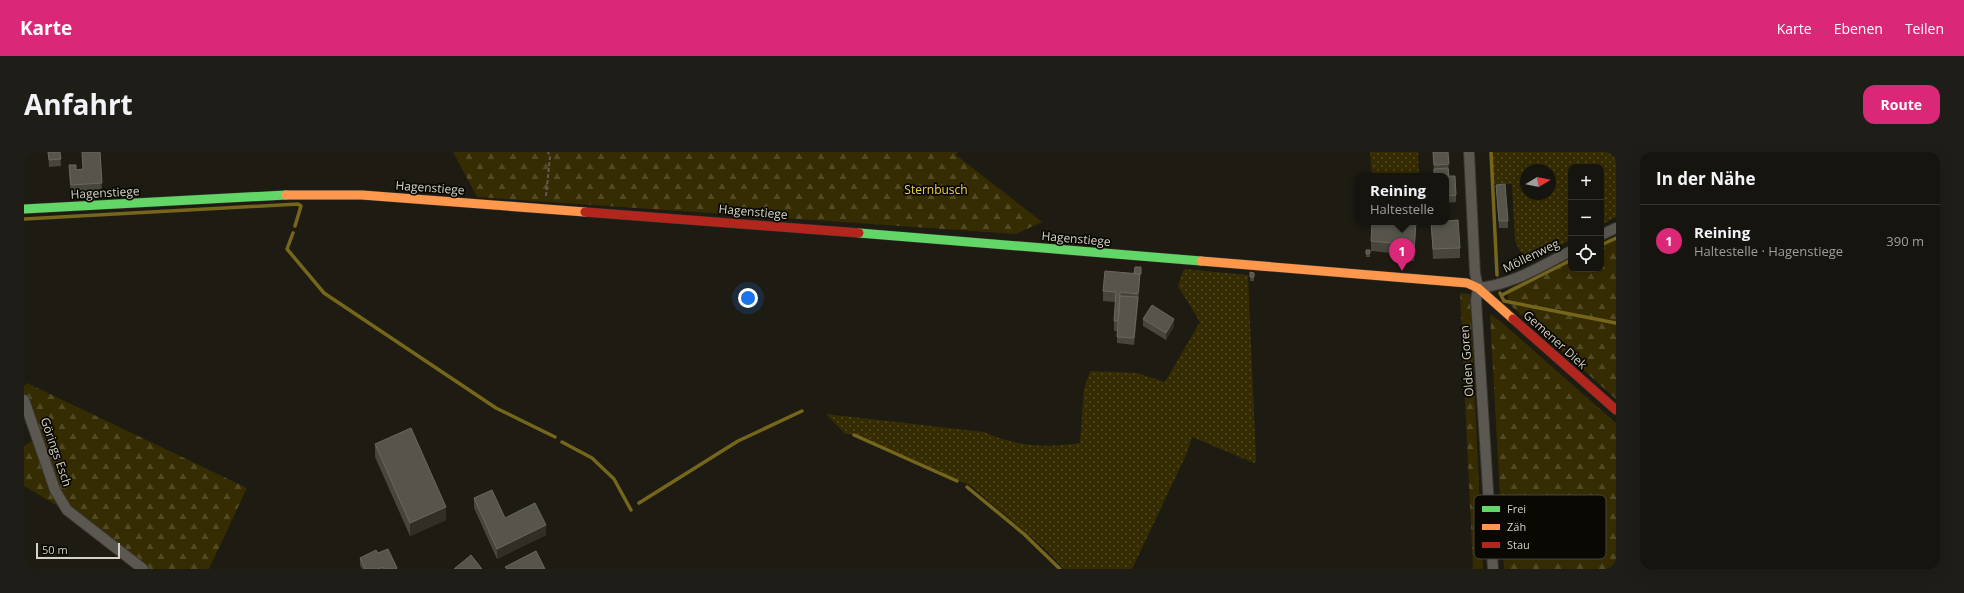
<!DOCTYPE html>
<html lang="de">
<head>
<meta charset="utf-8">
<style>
	:root { --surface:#16140e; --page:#1f1d17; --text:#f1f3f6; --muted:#9e9e9e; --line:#35332e; --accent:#db2777 }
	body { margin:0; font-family:"Open Sans",sans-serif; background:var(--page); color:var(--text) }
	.controls { position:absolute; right:12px; top:12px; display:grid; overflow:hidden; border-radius:8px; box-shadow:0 4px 16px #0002 }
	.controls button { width:36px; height:36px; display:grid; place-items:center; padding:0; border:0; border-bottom:1px solid var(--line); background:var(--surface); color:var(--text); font:20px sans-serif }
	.compass { position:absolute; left:1496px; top:12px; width:36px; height:36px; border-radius:50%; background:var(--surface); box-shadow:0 4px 16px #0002; rotate:80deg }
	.scale { position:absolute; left:12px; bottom:10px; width:84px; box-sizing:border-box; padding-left:4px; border:2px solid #d4d2c6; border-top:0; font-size:11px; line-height:14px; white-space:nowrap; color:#d4d2c6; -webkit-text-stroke:3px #0a0803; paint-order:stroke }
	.you { position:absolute; left:724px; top:146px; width:14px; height:14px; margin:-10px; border:3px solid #fff; border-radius:50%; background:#1a73e8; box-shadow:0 0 0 6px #1a73e833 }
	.badge { display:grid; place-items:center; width:26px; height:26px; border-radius:50%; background:var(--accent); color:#fff; font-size:13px; font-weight:700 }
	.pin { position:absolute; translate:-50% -33px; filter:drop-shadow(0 1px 2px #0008) }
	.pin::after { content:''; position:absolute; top:21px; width:14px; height:12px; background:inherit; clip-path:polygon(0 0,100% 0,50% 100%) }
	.popup { position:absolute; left:1331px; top:21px; width:94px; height:52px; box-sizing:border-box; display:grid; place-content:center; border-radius:8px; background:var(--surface); filter:drop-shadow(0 1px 3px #0005); font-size:13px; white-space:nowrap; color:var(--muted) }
	.popup b { font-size:15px; color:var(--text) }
	.popup::after { content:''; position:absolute; left:50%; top:100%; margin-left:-8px; border:8px solid transparent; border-top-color:var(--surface) }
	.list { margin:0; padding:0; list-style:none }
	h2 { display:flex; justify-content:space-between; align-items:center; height:52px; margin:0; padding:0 16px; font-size:17px }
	h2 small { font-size:13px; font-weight:400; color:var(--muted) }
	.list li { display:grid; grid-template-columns:26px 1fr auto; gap:12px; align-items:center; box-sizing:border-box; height:72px; padding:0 16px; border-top:1px solid var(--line) }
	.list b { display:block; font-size:15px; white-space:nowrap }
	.list p { margin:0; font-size:13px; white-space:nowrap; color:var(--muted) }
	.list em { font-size:13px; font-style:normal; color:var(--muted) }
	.icon { flex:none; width:22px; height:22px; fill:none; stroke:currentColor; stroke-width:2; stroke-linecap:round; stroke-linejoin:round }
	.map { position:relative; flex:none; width:1592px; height:417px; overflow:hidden; border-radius:12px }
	header { display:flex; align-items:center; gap:24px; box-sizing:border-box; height:56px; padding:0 20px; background:var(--accent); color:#fff }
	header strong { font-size:19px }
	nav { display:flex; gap:22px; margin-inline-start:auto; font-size:14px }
	.intro { display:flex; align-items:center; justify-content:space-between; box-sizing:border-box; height:96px; padding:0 24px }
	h1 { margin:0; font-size:28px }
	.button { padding:10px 18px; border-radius:12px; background:var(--accent); color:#fff; font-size:14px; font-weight:700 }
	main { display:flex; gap:24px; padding:0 24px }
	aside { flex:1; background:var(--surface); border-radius:12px; box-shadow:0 4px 16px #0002 }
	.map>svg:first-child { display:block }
	.grass { fill:url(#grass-dots); fill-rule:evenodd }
	.forest { fill:url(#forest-firs) }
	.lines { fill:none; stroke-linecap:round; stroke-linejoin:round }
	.stream { stroke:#75661b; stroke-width:3.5 }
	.street-casing { stroke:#383730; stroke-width:12 }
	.fast-casing { stroke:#383730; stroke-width:10 }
	.slow-casing { stroke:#383730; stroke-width:10 }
	.jam-casing { stroke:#383730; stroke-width:10 }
	.path { stroke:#5e5c55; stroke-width:2; stroke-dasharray:4 2; stroke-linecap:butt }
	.street { stroke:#5a5851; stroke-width:10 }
	.fast { stroke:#63d668; stroke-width:9 }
	.slow { stroke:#ff974d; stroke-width:9 }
	.jam { stroke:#b3261e; stroke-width:9 }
	.wall { fill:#47453c }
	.shaded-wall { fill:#302e25 }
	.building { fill:#56544b; stroke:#6a685e }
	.labels { text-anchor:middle; stroke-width:3.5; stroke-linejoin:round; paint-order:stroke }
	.street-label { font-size:12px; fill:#d4d2c6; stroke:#0a0803 }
	.park-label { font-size:12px; fill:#efd34a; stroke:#0a0803 }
	.key { fill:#0a0803; stroke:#47453e; stroke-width:1 }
	.key-label { font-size:11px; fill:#d4d2c6 }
</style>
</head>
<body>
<header>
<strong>Karte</strong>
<nav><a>Karte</a><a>Ebenen</a><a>Teilen</a></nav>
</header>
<div class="intro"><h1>Anfahrt</h1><a class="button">Route</a></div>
<main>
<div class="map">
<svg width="1592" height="417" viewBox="0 0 1592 417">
	<defs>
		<pattern id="grass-dots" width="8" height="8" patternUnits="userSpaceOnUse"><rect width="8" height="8" fill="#352c02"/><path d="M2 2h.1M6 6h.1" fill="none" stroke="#514a25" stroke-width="1.8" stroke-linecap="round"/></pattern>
		<pattern id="forest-firs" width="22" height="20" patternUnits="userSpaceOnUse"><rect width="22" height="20" fill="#352c02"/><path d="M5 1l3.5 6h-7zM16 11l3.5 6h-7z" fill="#514a25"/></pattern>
	</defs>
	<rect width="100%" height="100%" fill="#1d1b12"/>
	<path class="grass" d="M1346 0H1394L1395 24H1348Z
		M1468 0H1592V65L1577 73V15H1547V88L1502 110 1491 89 1488 32H1470ZM1502 18H1526V42H1502Z
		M1160 117 1224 123 1232 309 1230 311 1168 285 1163 301 1108 417H1040L1022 398 947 334 831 282H821L802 262 960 280C995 295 1019 296 1056 291L1060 237 1066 219 1113 221 1141 230 1176 170 1154 134Z"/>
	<path class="forest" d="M429 0H934L932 3 1018 70 992 82 453 45Z
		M1592 85V247L1485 152 1483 138 1547 107V117H1577V93Z
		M1436 141 1446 142 1459 417H1449Z
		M1466 162 1475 168 1592 271V417H1480Z
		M3 231 223 336 185 417H125L50 360 37 356 0 334V294L11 287 13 273 0 243V234Z"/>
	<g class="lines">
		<path class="stream" d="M1467 0 1473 123
			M0 67 274 52 277 54 271 74
			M269 81 263 97 300 141 472 256 531 285
			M1577 93 1592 86
			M1476 141 1480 149 1592 171
			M1478 143 1547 108
			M830 283 933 329
			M538 290 568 306 590 327 607 358
			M943 335 1000 382 1036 417
			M615 351 714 289 778 259"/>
		<g class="street-casing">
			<path id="street" d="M1445 0 1451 121 1454 136 1452 148 1469 417
				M1577 83 1592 76
				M1454 136C1488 133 1517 114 1547 99
				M0 248 31 338 43 358 119 417"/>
		</g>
		<g class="fast-casing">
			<path id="fast" d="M0 57 262 43
				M835 81 1177 109"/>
		</g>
		<g class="slow-casing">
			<path id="slow" d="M262 43H338L561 60
				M1177 109 1443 131 1454 136 1489 167"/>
		</g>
		<g class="jam-casing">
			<path id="jam" d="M561 60 835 81
				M1489 167 1592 258"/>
		</g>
		<path class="path" d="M522 44 526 5 524 0"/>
		<use href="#street" class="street"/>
		<use href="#fast" class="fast"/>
		<use href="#slow" class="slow"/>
		<use href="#jam" class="jam"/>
	</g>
	<path class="wall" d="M24 0H36L37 14 25 15Z
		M58 0H76L78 41 47 43 45 23V13L52 18 59 17Z
		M1409 0H1424L1425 24 1432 43V50L1422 51V24H1410Z
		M1472 33 1484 69V76H1475Z
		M1392 70 1390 109H1378V102L1347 99V89Z
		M1407 70 1436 96V106L1409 107Z
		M1342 98H1346V105H1342Z
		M1117 119 1116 125V132L1114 152 1110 193 1093 191V179H1090V169L1092 150 1079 149V139L1110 121Z
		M1226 120 1230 121V129H1226Z
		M1119 167 1150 174 1142 188 1119 174Z
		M351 292 422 368 386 384 351 305Z
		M450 346 481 366 522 383 473 407 450 356Z
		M354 401 373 417H338L336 413V406Z"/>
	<path class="shaded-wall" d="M1392 70 1390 109V99Z
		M1116 122V132L1114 152V142Z
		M1114 145V152L1110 193V186Z
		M1150 167V174L1142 188V181Z
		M422 355V368L386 384V371Z
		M522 373V383L473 407V397Z"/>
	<path class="building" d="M24 0H36L37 7 25 8Z
		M58 0H76L78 31 47 33 45 13H52V18L59 17Z
		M1409 0H1424L1425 12 1410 13Z
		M1424 16 1425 23H1410V17Z
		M1380 23H1407V24H1380Z
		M1422 24H1431L1432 43 1422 44Z
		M1481 32 1484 69H1475L1472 33Z
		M1434 68 1436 96 1409 97 1407 70H1422V69Z
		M1348 70H1392L1390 99H1378L1379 92 1347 89Z
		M1342 98H1346V101L1342 102Z
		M1111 115H1117V122L1110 121Z
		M1081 119 1116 122 1114 142 1096 140 1094 169H1090L1092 140 1079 139Z
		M1226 120 1230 121V125H1226Z
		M1096 144 1114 145 1110 186 1093 185Z
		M1128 153 1150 167 1142 181 1119 167Z
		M387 276 422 355 386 371 351 292Z
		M468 338 481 366 511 351 522 373 473 397 450 346Z
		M364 397 373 416 372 417H360L359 415 354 417H341L336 406 352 398 354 401Z
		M512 399 521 417H483L481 415Z
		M447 403 458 417H430Z"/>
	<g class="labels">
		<g class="street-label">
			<text transform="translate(406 36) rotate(4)" y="4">Hagenstiege</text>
			<text transform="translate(81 41) rotate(-3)" y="4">Hagenstiege</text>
			<text transform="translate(729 60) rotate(5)" y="4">Hagenstiege</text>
			<text transform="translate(1052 87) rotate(5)" y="4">Hagenstiege</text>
			<text transform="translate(1507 104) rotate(-26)" y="4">Möllenweg</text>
			<text transform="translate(1531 188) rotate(42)" y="4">Gemener Diek</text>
			<text transform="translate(1443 209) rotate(-94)" y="4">Olden Goren</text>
			<text transform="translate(32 300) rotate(71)" y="4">Görings Esch</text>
		</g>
		<g class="park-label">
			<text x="912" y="42">Sternbusch</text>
		</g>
	</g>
	<rect x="1450" y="343" width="132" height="64" rx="6" class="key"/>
	<rect x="1458" y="354" width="18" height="6" fill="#63d668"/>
	<rect x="1458" y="372" width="18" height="6" fill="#ff974d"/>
	<rect x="1458" y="390" width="18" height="6" fill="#b3261e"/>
	<g class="key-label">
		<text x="1483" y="361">Frei</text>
		<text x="1483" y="379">Zäh</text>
		<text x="1483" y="397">Stau</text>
	</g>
</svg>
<div class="controls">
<button>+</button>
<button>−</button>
<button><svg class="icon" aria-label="locate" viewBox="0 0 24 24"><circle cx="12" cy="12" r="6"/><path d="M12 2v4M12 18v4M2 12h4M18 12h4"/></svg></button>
</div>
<svg class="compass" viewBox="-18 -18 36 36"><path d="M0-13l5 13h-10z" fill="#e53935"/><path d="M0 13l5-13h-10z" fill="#9e9e9e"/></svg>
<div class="scale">50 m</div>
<div class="you"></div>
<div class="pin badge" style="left:1378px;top:119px">1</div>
<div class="popup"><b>Reining</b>Haltestelle</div>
</div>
<aside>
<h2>In der Nähe<small></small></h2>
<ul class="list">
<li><span class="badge">1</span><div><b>Reining</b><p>Haltestelle · Hagenstiege</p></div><em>390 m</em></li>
</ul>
</aside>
</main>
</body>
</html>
